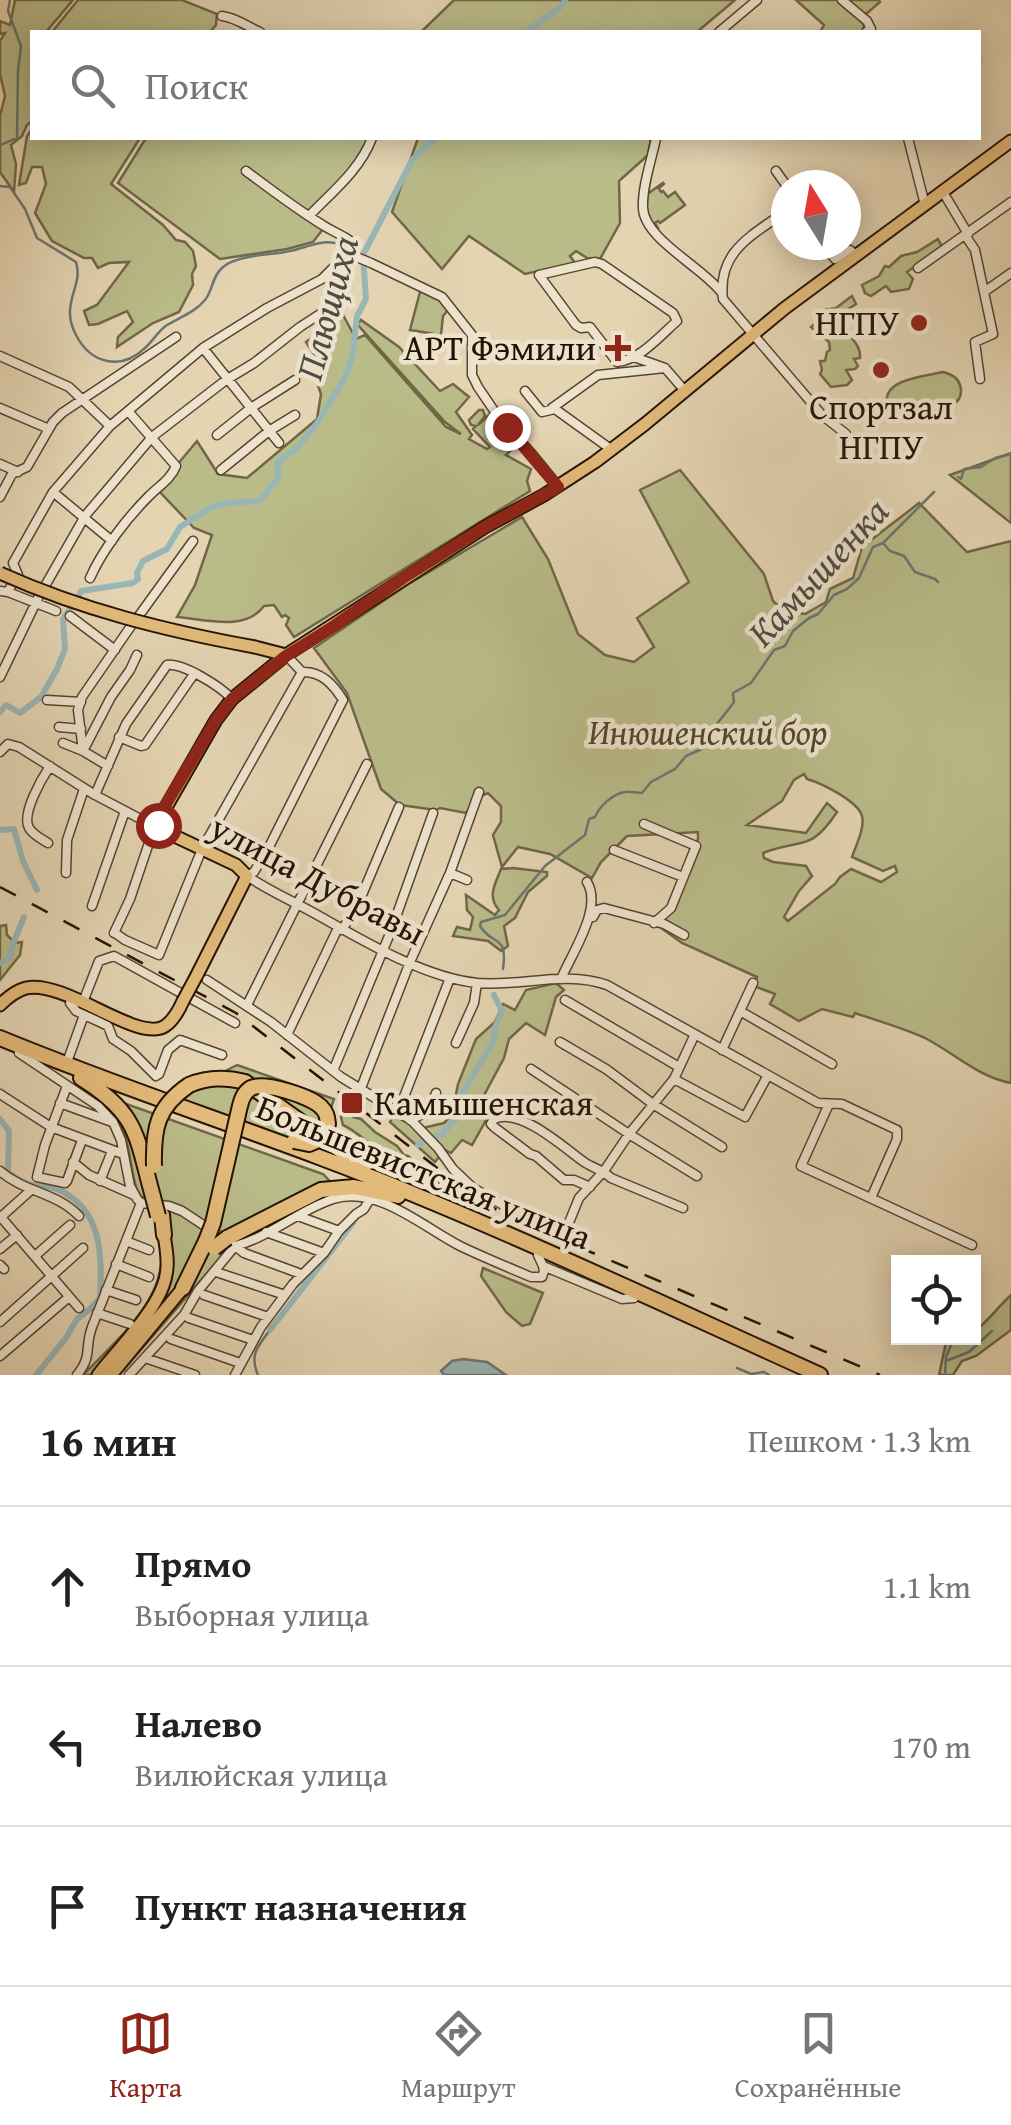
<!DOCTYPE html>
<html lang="ru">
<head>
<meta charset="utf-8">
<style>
	:root { --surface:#fff; --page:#f2f2f2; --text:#222; --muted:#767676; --line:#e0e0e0; --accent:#8f2418 }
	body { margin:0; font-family:"Gentium Book Plus",serif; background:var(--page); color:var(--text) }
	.controls { position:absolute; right:30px; bottom:30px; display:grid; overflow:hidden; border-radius:0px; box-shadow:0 5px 25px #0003 }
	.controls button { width:90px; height:90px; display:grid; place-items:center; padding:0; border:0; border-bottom:2px solid var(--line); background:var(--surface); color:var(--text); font:50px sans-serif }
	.compass { position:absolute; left:771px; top:170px; width:90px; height:90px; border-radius:50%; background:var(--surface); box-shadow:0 5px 25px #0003; rotate:349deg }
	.stop { position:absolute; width:30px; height:30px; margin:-22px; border:8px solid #8f2418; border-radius:50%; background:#fff }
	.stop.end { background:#8f2418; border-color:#fff; box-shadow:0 2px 10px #0008 }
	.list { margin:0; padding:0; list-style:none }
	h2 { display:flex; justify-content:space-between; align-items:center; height:130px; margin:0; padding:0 40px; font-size:42px }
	h2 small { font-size:32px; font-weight:400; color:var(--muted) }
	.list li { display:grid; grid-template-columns:65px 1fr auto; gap:30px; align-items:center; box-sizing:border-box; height:160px; padding:0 40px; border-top:2px solid var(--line) }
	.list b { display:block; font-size:38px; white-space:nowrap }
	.list p { margin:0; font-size:32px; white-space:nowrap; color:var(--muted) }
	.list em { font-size:32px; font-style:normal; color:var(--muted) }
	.icon { flex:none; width:55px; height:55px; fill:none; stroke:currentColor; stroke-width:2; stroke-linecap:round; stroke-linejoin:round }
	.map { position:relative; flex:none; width:1011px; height:1375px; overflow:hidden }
	.search { position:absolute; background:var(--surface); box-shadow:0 5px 25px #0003; left:30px; right:30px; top:30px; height:110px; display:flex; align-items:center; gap:25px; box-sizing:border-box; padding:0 35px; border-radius:0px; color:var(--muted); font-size:38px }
	.sheet { height:610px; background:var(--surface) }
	nav { display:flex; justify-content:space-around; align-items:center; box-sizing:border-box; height:140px; border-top:2px solid var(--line); background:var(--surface); font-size:28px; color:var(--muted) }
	nav a { display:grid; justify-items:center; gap:5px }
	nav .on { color:var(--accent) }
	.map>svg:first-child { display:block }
	.green { fill:#b9bb89; stroke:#706748; stroke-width:2.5; fill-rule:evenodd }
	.water { fill:#99b6b6; stroke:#6b7570; stroke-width:2.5 }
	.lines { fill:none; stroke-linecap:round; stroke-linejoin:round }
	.stream { stroke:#6b7570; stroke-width:2.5 }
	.river { stroke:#99b6b6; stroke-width:6 }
	.minor-casing { stroke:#564331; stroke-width:11 }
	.major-casing { stroke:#261306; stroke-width:15 }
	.highway-casing { stroke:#261306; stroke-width:18 }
	.minor { stroke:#ede3cd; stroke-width:8 }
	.major { stroke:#e2ba79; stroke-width:11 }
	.highway { stroke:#e2ba79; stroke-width:14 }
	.rail { stroke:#261306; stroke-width:2.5; stroke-dasharray:18 18; stroke-linecap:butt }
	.major-bridge-casing { stroke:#261306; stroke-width:15; stroke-linecap:butt }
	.highway-bridge-casing { stroke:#261306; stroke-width:18; stroke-linecap:butt }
	.major-bridge { stroke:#e2ba79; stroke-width:11 }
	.highway-bridge { stroke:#e2ba79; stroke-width:14 }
	.route { stroke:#8f2418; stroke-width:12 }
	.poi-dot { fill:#8f2418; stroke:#ede3cd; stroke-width:4 }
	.labels { text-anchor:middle; stroke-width:9; stroke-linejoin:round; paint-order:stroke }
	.poi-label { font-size:35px; fill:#261306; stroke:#ede3cd; text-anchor:end }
	.park-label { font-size:35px; font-style:italic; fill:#52452d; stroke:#ede3cd }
	.street-label { font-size:35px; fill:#261306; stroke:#ede3cd }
	.water-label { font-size:38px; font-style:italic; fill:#4e4c44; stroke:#ede3cd }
</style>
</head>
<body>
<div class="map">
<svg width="1011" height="1375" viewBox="0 0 1011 1375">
	<rect width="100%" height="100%" fill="#e4d4b2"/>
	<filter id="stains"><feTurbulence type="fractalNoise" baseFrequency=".002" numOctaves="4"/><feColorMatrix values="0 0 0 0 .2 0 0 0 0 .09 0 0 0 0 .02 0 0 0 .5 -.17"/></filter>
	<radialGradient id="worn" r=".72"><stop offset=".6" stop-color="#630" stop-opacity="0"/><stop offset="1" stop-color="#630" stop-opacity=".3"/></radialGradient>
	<path class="green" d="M15 0H73L46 32H32V121L27 125 22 136 11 145 16 164 14 192 0 172V116L5 96 0 74V41L5 33 0 34V21L10 25Z
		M78 0H182L217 14 216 25 210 32H52Z
		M454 0H735L697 32H421Z
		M796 0H879L880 2 866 14 863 30 860 32H820L824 25Z
		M32 129V138H140L111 184 163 225 176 240 185 242 193 251 196 266 192 274 193 285 179 312 153 323 117 347 118 337 133 322 127 311 98 324 89 325 84 311 97 305 129 262 109 263 98 268 92 258H84L52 241 35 213 46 184 42 167H32L26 183 19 185 27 136Z
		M146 138H368L363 155 306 217 323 229 313 242 287 249 220 259 118 183Z
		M418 138H651L648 155 619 181 620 223 600 259 587 258 576 251 570 256 575 263 525 274 469 236 442 269 392 212Z
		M663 183 664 184 659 188 661 192 663 191 668 197 675 192 685 205 660 223 658 221 655 223 658 228 654 229 647 219 646 195Z
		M938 239 942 247 907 272 913 279 909 289 891 292 886 286 871 296 865 293 862 285 879 276 885 266 889 267 901 256 917 252Z
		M423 290 439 299 448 310 443 316 441 335 410 330 420 292Z
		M852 296 856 304 841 314 840 325C848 336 861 343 860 358L854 359 858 366 855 369 846 370 852 380 847 385 831 387 820 374 822 370 820 361H825L827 352 830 350 829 342 811 327 822 318 823 310 836 308Z
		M343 315 356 339 365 335 446 427 461 434 445 422 357 324 361 320 399 347 440 391 453 384 469 397 456 412 472 435 469 439 487 449 490 447 473 429 476 426 471 425 469 420 479 410H483L485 416 478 425 491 413 518 444 506 455 531 469 527 481 530 491 294 637 286 625 289 618 285 615 282 617 274 605 264 606C245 632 205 619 177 617L195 585 212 535 194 528 157 489 197 441 218 474 247 478 317 419 321 394 312 368 318 360 306 342Z
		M943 372C951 374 958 377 960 385 963 394 959 402 951 406 944 410 904 419 897 416 892 414 888 408 887 404 882 379 926 376 943 372Z
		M1011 453V523L950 475Z
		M680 470 764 574 773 601 784 611 805 614 826 602 830 589 853 578 862 547 919 503 967 552 1011 541V1083C978 1077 954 1053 925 1038 903 1028 878 1021 855 1013L853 1017 822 1009 799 1021 770 1004 775 994 754 986 757 977 682 943 654 923 671 908 698 839V832L627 836 601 862 592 878 550 854 518 847 502 867 493 835 501 822V806L488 793 481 796 466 813 440 808 436 810 400 805 381 789 347 693 314 648 407 585 522 517 548 559 578 634 605 655 634 662 654 647 637 618 689 582 640 490ZM804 774 807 779C821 783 858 801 862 816 865 828 856 845 852 857L883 871 895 866 897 872 881 882 851 869 840 877 835 884 788 921 784 917 799 891 812 876 806 866 773 862 764 858 763 853C801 838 810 853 837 812L827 803 806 833 747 825 782 801 794 780Z
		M513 868 547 872V876L528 892 515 918 504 926 508 946 501 951 488 941 453 936 457 927 470 930 473 917 467 910 466 895 495 915 499 910C487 897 495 884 501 869Z
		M6 925 7 935 15 943 22 942 20 955 0 980V926Z
		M556 983 564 990 556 997 545 1035 526 1023 509 1039 504 1058 481 1101 490 1113 472 1145 462 1140 451 1153 445 1150 435 1162 390 1122 393 1116 423 1128 444 1123 452 1115 458 1084 476 1039 495 1022 503 1004 515 1010 526 990Z
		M237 1065 334 1099 316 1152 169 1100Z
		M76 1086 317 1172 323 1174 342 1194 289 1215 235 1241 119 1375H83C129 1328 184 1285 153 1212 149 1202 139 1197 136 1187 130 1167 130 1145 122 1127 113 1110 91 1097 76 1086Z
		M349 1110 353 1117 361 1119 375 1132 397 1146 404 1155 408 1156 440 1184 438 1185 427 1176 414 1173 411 1166 400 1162 396 1158C377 1154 361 1133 343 1125L341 1117 343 1113Z
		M483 1268 543 1293 530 1324 522 1326 506 1312 481 1276Z
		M1011 1295V1330L976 1356 962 1361 953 1375H939L947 1338H974V1332C988 1321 997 1308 1011 1295Z"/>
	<path class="water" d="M463 1359 487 1362 506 1375H444L441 1371 452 1361Z"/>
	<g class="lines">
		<path class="stream" d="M0 145 17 138 18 71 21 46 8 11 10 0
			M0 186 10 187 25 209 37 238 76 262C84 287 59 303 76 335 91 364 121 371 145 348 153 341 158 331 167 325 180 317 194 313 205 300 213 290 212 276 223 267 227 264 232 261 237 260 253 254 273 255 290 251 305 248 319 240 335 243 344 244 354 251 363 255
			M958 477 961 479 964 469 981 467 995 458 1011 454
			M883 543 890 551 904 556 915 572 935 579 938 582
			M503 969C508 933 493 947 480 926L481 922 505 915 545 866 585 835 589 819 595 817C599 807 613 793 626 792 631 791 636 793 642 793L651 782 675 769 686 756 704 748C705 735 726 714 734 702L733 693 751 683 774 650 785 646 793 631 809 618 818 614 834 595 847 589 859 578 873 547 883 543 934 492
			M946 1361 969 1352 992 1331
			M737 1368 751 1374 764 1372 769 1375
			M258 1375C249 1355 258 1346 270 1330
			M945 1375 946 1357 954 1338"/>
		<path class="river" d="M526 32 562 6 565 0
			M78 598 81 591 133 583 138 579 137 573 143 561 167 549 180 527 210 508 227 503 260 501 278 478V462L298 447 318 422 344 379 352 359 357 316 366 299 363 255 412 160 435 138
			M0 712 6 705 20 713 41 697 57 669 65 649 63 619 71 607
			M0 830 14 829 23 861 37 890
			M0 963 10 958 13 944 24 917
			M0 1119 9 1131 8 1173C14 1177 22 1182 28 1184 38 1187 49 1185 59 1190 103 1210 102 1256 100 1298L90 1309 77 1319 66 1338 36 1375
			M429 1136 433 1138 441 1135 458 1117 463 1092 494 1040 495 1028 502 1011 494 995
			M418 1145 426 1139
			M270 1330 353 1223"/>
		<g class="minor-casing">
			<path id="minor" d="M842 0 867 21 871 29 866 32
				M222 16C237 18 246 26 260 32
				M719 32 757 0
				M656 138C652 159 642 186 643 208 644 239 704 268 722 293
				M908 138 925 205
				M246 171C270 189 295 208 321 224 330 230 340 234 349 240L346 255 354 256 371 263 442 297 472 335V375L478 387 499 418 532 454 558 486
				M776 171 786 185
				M943 192 968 234
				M786 211C753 235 717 251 723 299L822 415 846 434
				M309 216C332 192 360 170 372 138
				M965 235 975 250 993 334 975 342 980 379
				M824 245 835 259 850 250 856 255
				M595 262 602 264 673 313 677 321C660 336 640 360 617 362L590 327 581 328 576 325 539 275Z
				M918 268 1011 202
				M984 292 1011 273
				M203 348 279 443
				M0 356 69 387 110 426
				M634 357 665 368 685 391
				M525 391 542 412 555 409 612 450
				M0 408 49 429
				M552 408 598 375 665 368
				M217 435 251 408 295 380
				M0 464 18 472
				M221 470 269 431 295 415
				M53 492 112 541
				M0 497 12 474 27 467 53 422 62 413 176 337
				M18 575 13 563 53 492 110 426 203 348 267 308 322 279 346 255
				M90 578C103 549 127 518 149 496 159 486 171 479 176 466L128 411
				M45 586 85 516 152 437 226 380 254 363 300 327 343 299
				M0 591 8 592 12 584
				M8 592 56 611
				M70 616 115 650
				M138 617 193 541
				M302 672C321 671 333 684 343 700L270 845 254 872 247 876C271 892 297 903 321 917 365 942 426 978 477 983 520 987 565 970 607 985L818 1103 842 1104 897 1130V1139L871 1198
				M0 677 39 596
				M47 700 81 702
				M59 727 81 729
				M119 737 141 746 145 745 194 674
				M63 743 83 751 108 766
				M83 751 78 710 82 697 131 626
				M83 751 111 697 130 670 137 655
				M0 752 8 744 19 747 95 795 150 824 158 825 153 831 130 899 114 933
				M95 795 126 724 167 665C183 663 220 686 232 699
				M644 824 696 846 671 908 654 923
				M48 843C42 839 33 835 29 828 21 814 42 778 50 766
				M614 850 683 877
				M66 873 67 840 84 789
				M450 873 467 880
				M92 906 125 811
				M593 917 597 910 604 908 664 924 684 935
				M342 930 359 902 399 807
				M115 933 125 940 159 955 202 849 302 672 286 655
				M561 979C572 953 603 908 587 882
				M207 980 271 1022 341 1077 411 1120 438 1148 453 1169 473 1188 510 1209 561 1227 568 1225 579 1198 604 1171 629 1134 674 1079 695 1034
				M72 997 70 1003 76 1011 108 1026 113 1039 131 1051 156 1076 159 1074 168 1050 180 1040 222 1055
				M565 1000 679 1067
				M83 1002 99 961 114 956 235 1023
				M247 1005 367 764
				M740 1011 832 1064
				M287 1035 338 928
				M560 1042 606 1069 653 1104 722 1147
				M456 1043 474 1003 477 983
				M722 1050 753 983
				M19 1053 98 1106 113 1122 121 1140 130 1186 137 1199 141 1203 169 1206 182 1211 235 1246C270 1237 299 1210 333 1199 377 1185 423 1227 460 1246 483 1257 507 1267 531 1277H542L544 1271 543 1266
				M66 1065 84 1015
				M531 1069 629 1134 697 1176
				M333 1071 391 931 433 813
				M674 1079 745 1117 768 1075
				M67 1086 45 1145 37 1177 65 1183 67 1181 82 1140
				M361 1088 410 962 450 873 479 792
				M0 1094 51 1127 123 1154
				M60 1103 112 1122
				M829 1104 801 1166 972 1245
				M392 1110 402 1102 450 978
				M410 1120C425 1114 431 1108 436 1093
				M73 1162 89 1175 134 1195
				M0 1171C26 1193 56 1192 79 1216
				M100 1181 112 1151
				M590 1187 574 1180H564L536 1156 530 1154 494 1127 491 1124 494 1119C520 1107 563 1147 584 1162 593 1168 603 1170 611 1178L683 1208
				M0 1216 79 1308
				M298 1216 339 1231
				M1 1217 31 1190
				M266 1232 324 1253
				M126 1241 149 1250
				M0 1249 17 1235
				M538 1255 543 1266 622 1299 634 1298
				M35 1256 70 1225
				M116 1264 149 1277
				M0 1265 4 1269
				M219 1273 285 1295
				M106 1290 136 1300
				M204 1295 268 1317
				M97 1313 130 1324
				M189 1318 253 1340
				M0 1322 83 1248
				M171 1339 240 1363
				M0 1356 69 1297
				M148 1359 195 1375
				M77 1375C93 1355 84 1349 92 1327L141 1203
				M129 1375 184 1315 198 1291 235 1246 244 1253 301 1274
				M235 1375 261 1327 293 1284 324 1253 339 1231 356 1214 364 1209 370 1199"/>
		</g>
		<g class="major-casing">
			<path id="major" d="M255 647 286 655
				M197 975 247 876 236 865 164 831 159 827 158 821 216 720 232 699 286 655 485 527 544 495 595 462 645 424 785 308 1011 141
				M0 1005C7 998 15 991 26 988 65 979 138 1044 165 1026 174 1020 179 1010 183 1001
				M98 1375C118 1349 161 1307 166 1275 169 1262 166 1248 164 1235
				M111 1375 183 1288"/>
		</g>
		<g class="highway-casing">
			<path id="highway" d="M0 1038C140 1096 285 1140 425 1199 558 1254 689 1316 820 1375
				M81 1078C139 1114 136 1136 153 1197
				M189 1085C208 1077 225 1077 245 1082L364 1167
				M162 1215 164 1235
				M227 1238 321 1190 354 1187 398 1196
				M183 1288 206 1241"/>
		</g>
		<use href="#minor" class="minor"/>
		<use href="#major" class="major"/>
		<use href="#highway" class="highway"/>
		<path class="rail" d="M0 887 236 1013 462 1187 506 1216 880 1375"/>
		<g class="major-bridge-casing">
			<path id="major-bridge" d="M0 573C82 610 167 631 255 647
				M183 1001 197 975"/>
		</g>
		<g class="highway-bridge-casing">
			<path id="highway-bridge" d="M154 1166C153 1128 157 1107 189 1085
				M153 1197 158 1216
				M206 1241 213 1223 239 1110C241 1101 243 1093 251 1088 264 1081 313 1097 322 1108 327 1113 327 1117 328 1124L323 1138 309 1144 294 1141
				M214 1248 227 1238"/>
		</g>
		<use href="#major-bridge" class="major-bridge"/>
		<use href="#highway-bridge" class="highway-bridge"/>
	</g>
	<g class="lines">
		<path class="route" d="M158 825 160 814 216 720 232 699 286 656 334 626 403 578 485 527 558 487 507 427"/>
	</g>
	<g class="poi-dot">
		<circle cx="919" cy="323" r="10"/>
		<path d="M613 333h10v10h10v10h-10v10h-10v-10h-10v-10h10z"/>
		<circle cx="881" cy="370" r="10"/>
		<rect x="340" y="1091" width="24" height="24" rx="5"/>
	</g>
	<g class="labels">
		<g class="poi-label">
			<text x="899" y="335">НГПУ</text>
			<text x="596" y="360">АРТ Фэмили</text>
			<text x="881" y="419" text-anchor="middle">Спортзал<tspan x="881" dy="40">НГПУ</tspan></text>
			<text x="374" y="1115" text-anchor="start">Камышенская</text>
		</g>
		<g class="park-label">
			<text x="708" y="744">Инюшенский бор</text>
		</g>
		<g class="street-label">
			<text transform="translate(318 880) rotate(28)" y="12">улица Дубравы</text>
			<text transform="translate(424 1172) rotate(22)" y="12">Большевистская улица</text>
		</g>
		<g class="water-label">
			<text transform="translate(327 308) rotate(-75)" y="13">Плющиха</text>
			<text transform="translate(818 572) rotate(-47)" y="13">Камышенка</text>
		</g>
	</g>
	<rect width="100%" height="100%" filter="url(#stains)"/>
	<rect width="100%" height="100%" fill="url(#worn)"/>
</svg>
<div class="controls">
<button><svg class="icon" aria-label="locate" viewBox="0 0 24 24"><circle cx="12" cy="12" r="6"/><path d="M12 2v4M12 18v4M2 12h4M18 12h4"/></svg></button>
</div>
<svg class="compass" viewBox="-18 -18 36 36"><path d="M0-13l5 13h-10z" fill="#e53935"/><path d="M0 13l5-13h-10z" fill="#767676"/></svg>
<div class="stop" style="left:158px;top:825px"></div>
<div class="stop end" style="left:507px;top:427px"></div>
<div class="search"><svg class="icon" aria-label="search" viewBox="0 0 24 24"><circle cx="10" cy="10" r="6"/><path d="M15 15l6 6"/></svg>Поиск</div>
</div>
<section class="sheet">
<h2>16 мин<small>Пешком · 1.3 km</small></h2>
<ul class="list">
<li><svg class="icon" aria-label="ahead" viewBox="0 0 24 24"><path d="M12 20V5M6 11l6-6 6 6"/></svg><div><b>Прямо</b><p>Выборная улица</p></div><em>1.1 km</em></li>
<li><svg class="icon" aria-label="left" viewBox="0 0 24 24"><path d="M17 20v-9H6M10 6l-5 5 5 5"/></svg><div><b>Налево</b><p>Вилюйская улица</p></div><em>170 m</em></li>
<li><svg class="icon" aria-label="arrive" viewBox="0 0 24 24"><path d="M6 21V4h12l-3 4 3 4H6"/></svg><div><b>Пункт назначения</b></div></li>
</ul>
</section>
<nav>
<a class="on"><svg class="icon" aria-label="map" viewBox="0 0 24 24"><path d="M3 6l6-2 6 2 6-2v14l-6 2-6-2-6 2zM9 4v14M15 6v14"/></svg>Карта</a>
<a><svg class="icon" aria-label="directions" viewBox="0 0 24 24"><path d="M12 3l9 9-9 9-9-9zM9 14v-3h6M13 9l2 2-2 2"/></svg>Маршрут</a>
<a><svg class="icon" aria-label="saved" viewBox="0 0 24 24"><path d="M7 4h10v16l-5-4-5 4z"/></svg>Сохранённые</a>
</nav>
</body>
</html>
